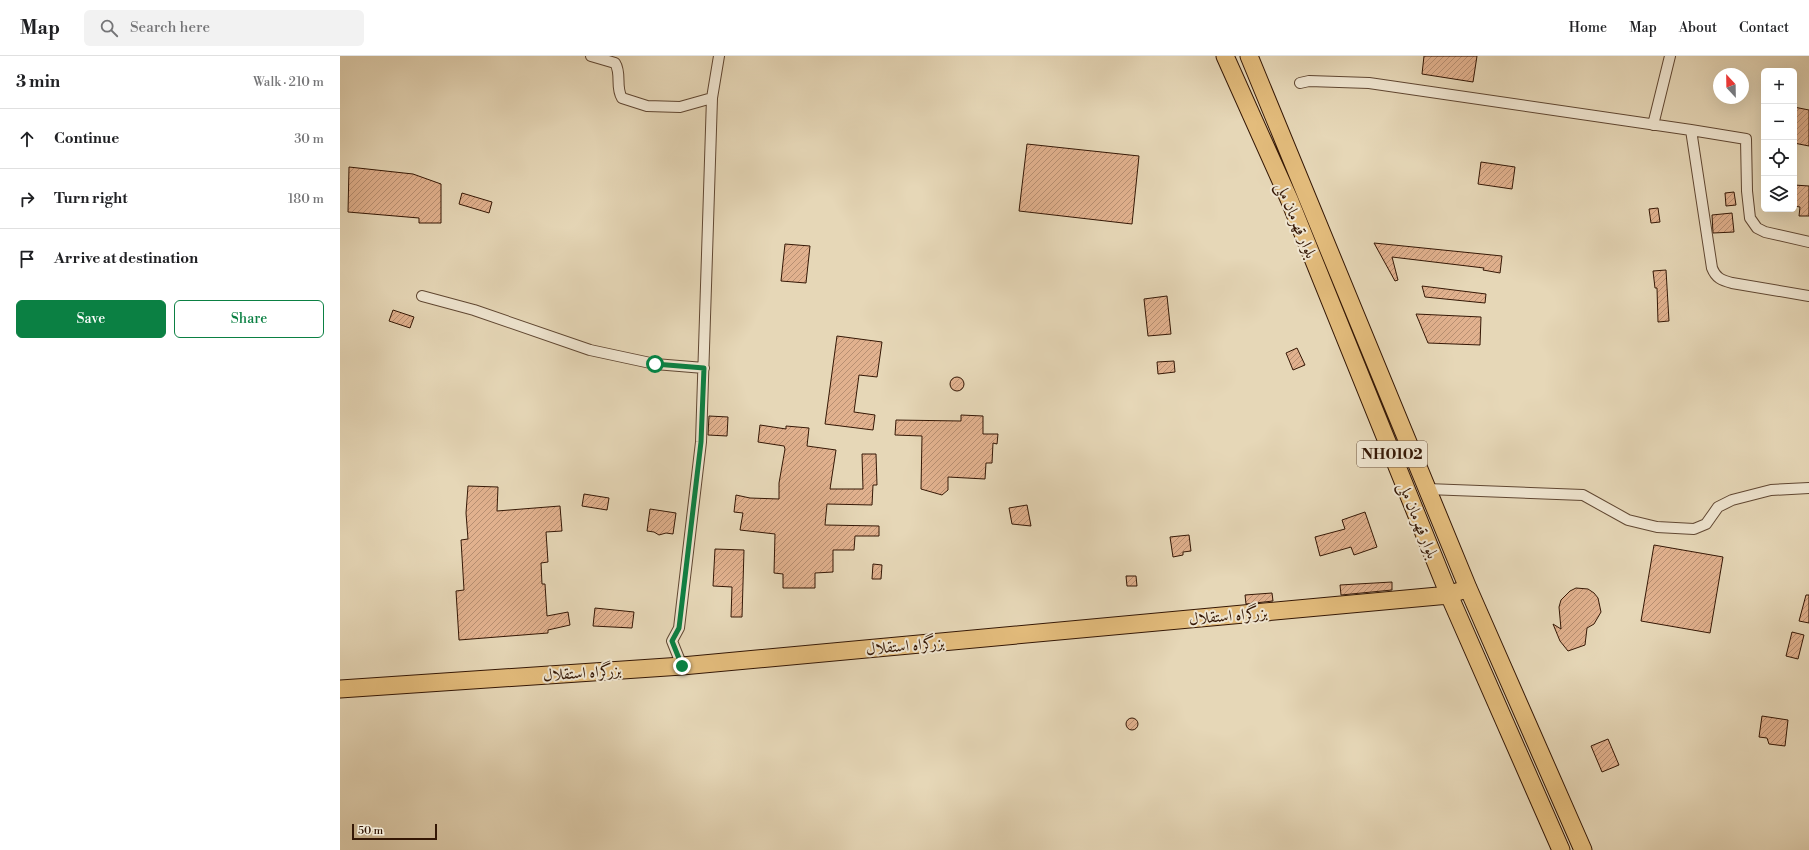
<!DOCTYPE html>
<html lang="en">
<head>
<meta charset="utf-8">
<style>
	:root { --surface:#fff; --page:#f2f2f2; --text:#202124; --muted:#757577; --line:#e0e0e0; --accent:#0b8043 }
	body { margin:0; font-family:"Libre Bodoni",Amiri,serif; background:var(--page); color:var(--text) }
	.controls { position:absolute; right:12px; top:12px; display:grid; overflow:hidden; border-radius:6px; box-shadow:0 4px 16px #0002 }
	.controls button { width:36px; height:36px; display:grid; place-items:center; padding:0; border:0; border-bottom:1px solid var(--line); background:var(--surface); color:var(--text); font:20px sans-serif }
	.compass { position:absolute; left:1373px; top:12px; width:36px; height:36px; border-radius:50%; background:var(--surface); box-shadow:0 4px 16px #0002; rotate:338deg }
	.scale { position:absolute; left:12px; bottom:10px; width:85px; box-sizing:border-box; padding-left:4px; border:2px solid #341705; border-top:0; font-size:11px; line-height:14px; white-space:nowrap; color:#341705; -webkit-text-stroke:3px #efe5d0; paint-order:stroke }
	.stop { position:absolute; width:12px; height:12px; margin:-9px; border:3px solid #0b8043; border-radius:50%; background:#fff }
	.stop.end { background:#0b8043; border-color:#fff; box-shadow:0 1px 4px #0008 }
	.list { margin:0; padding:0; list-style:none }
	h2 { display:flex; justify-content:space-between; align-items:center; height:52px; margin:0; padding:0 16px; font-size:17px }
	h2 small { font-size:13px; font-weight:400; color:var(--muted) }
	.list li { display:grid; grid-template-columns:26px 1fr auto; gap:12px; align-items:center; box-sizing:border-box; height:60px; padding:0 16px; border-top:1px solid var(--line) }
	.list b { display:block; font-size:15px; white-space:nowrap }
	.list em { font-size:13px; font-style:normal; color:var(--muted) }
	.actions { display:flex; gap:8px; padding:12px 16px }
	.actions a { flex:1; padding:9px 0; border:1px solid var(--accent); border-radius:6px; text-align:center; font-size:14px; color:var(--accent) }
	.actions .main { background:var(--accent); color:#fff }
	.icon { flex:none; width:22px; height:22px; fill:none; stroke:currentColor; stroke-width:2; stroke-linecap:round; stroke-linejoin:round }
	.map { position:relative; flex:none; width:1469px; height:794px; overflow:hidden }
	header { display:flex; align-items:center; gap:24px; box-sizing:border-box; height:56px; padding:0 20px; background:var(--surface); border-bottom:1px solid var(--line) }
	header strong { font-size:19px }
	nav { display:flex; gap:22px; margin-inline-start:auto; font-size:14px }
	.search { width:280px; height:36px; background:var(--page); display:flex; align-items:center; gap:10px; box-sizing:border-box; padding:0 14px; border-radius:6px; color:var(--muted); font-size:15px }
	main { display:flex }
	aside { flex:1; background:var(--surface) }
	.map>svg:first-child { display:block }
	.building { fill:url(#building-hatch); stroke:#341705 }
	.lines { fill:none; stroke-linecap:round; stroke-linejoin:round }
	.minor-casing { stroke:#604732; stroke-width:12 }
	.trunk-casing { stroke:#341705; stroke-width:19 }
	.minor { stroke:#efe5d0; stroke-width:10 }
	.trunk { stroke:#e3bc7c; stroke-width:17 }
	.route { stroke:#0b8043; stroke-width:5 }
	.labels { text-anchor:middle; stroke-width:4; stroke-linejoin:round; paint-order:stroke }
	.shield { fill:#efe5d0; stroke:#6c5542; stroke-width:1 }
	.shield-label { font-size:15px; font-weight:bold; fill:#341705 }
	.street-label { font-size:16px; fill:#341705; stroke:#efe5d0 }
</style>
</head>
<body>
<header>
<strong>Map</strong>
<div class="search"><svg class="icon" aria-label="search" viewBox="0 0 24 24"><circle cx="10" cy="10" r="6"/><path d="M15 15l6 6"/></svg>Search here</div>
<nav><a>Home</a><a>Map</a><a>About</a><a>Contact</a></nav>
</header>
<main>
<aside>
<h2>3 min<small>Walk · 210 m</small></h2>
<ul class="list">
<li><svg class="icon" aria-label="ahead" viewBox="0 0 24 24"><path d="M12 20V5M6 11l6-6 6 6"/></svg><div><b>Continue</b></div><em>30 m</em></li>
<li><svg class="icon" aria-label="right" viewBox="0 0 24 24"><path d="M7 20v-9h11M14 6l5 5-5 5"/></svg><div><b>Turn right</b></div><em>180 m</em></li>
<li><svg class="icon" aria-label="arrive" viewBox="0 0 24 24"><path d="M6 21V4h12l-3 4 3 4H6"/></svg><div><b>Arrive at destination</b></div></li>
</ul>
<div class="actions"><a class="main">Save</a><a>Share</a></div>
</aside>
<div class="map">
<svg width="1469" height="794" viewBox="0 0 1469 794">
	<defs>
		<pattern id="building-hatch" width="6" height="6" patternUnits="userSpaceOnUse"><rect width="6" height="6" fill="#e1b18e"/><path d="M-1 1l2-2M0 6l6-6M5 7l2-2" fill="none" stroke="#b78f72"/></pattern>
	</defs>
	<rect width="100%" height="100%" fill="#e6d7b7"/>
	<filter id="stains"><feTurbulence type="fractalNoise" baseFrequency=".005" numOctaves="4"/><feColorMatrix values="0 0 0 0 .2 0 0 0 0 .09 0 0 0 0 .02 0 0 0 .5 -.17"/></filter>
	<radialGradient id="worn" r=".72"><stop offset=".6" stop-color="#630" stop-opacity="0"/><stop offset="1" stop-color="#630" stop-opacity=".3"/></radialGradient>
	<path class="building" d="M1084 0H1137L1133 26 1082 18Z
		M1454 51 1469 54V90L1454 87Z
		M687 88 799 100 792 168 679 155Z
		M1141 106 1175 111 1172 133 1138 128Z
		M9 111 73 118 101 128V167H79V162L8 156Z
		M1454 129 1469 130V160H1459L1460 151 1454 150Z
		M1394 136 1396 149 1386 150 1385 137Z
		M122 137 152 146 149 157 119 148Z
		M1318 152 1320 166 1311 167 1309 153Z
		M1392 157 1394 176 1373 177 1372 159Z
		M1034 187 1162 200 1160 217 1143 214 1144 212 1052 201 1058 224 1055 225Z
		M445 188 470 190 466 227 441 225Z
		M1326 214 1329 265 1318 266 1317 232H1315L1313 215Z
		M1082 230 1146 238 1145 247 1085 241Z
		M827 240 831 278 808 280 804 243Z
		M53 254 74 261 70 272 49 265Z
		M1076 258 1141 261 1140 289 1088 287Z
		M497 280 542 286 537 321 519 319 514 356 535 359 533 374 485 368Z
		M957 292 965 309 953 314 946 297Z
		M834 305 835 316 818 318 817 306Z
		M610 328a7 7 0 1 1 14 0a7 7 0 1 1-14 0Z
		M621 359 643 360V378H658L657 388 653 387 652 407H646L645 423 608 421V434L602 439 581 433 582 380 555 379 556 364 621 365Z
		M369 360 388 361 387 380 368 379Z
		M420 369 446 373V370L469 372 467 390 496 394 490 433H523L522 398H536L537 429H533L532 449 487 448 485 469 539 470V480H515L514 494H493V516L475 517V532H443V518L434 517 435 478 400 474 403 457 394 456 396 439 410 442 439 443V427L445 393 444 390 418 386Z
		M128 430 158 431 157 455 220 450 222 475 206 476 208 506 201 507 202 528H205L207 560 228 556 230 569 208 574V577L119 584 116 535 124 534 121 484 128 483 126 457Z
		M244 438 269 442 267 454 242 450Z
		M687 449 691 470 672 468 669 452Z
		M310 453 336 457 333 478 326 477 319 479 314 476 307 475Z
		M1025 456 1037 491 1014 499 1011 491 980 500 975 481 1005 473 1002 464Z
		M849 479 851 495 843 496V499L833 501 830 481Z
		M1314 489 1383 501 1370 577 1301 565Z
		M375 493 404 494 402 561H391L392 531 373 530Z
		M533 508 542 509 541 523H532Z
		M786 520H796L797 530H787Z
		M1052 526V534L1001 539 1000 529Z
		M1236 532 1248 533 1254 537 1258 542 1261 556 1254 568 1247 572 1245 589 1228 595 1220 585 1213 568 1221 573 1219 551 1221 544 1230 535Z
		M932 537 933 545 906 548 905 539Z
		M1466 539H1469V567L1459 565Z
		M255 552 294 556 292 572 253 570Z
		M1452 576 1464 579 1458 603 1446 600Z
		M1422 660 1448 664 1445 690 1429 688 1427 682 1419 681Z
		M786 668a6 6 0 1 1 12 0a6 6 0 1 1-12 0Z
		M1268 683 1279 709 1262 716 1251 690Z"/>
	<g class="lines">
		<g class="minor-casing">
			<path id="minor" d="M251 0 275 7C282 18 275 31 282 42L307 50 340 51 372 42
				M960 27 969 25 1029 27 1351 74 1406 83 1407 135 1410 162 1417 172 1425 176 1469 186
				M1313 69 1330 0
				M1351 74 1372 212C1376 222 1381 224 1392 227L1469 240
				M82 240 134 254 250 294 315 308 364 312
				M1087 433 1243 439 1288 464 1317 471 1354 473 1366 468 1378 451 1392 444 1431 434 1469 432
				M342 610 332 585 339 572 361 386 372 42 379 0"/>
		</g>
		<g class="trunk-casing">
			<path id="trunk" d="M885 0 949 143 1109 539 1221 794
				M909 0 1128 532 1243 794
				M0 633 342 610 1109 539 1128 532"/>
		</g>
		<use href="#minor" class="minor"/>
		<use href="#trunk" class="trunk"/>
	</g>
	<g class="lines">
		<path class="route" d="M315 308 364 312 361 386 339 572 332 585 342 610"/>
	</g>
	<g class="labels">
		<rect class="shield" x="1017" y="385" width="70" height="26" rx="3"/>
		<g class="shield-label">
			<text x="1052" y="403">NH0102</text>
		</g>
		<g class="street-label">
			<text transform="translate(957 164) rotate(67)" y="6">بلوار قهرمان ملی</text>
			<text transform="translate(1079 464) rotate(68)" y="6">بلوار قهرمان ملی</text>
			<text transform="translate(888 559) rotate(-5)" y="6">بزرگراه استقلال</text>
			<text transform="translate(565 589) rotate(-5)" y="6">بزرگراه استقلال</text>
			<text transform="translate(242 616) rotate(-4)" y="6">بزرگراه استقلال</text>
		</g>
	</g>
	<rect width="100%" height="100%" filter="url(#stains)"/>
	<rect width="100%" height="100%" fill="url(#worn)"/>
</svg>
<div class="controls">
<button>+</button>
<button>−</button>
<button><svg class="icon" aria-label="locate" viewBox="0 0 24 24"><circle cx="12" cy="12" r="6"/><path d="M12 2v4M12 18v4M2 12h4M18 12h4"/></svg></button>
<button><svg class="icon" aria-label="layers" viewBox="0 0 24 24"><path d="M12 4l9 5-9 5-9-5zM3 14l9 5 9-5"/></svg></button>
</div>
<svg class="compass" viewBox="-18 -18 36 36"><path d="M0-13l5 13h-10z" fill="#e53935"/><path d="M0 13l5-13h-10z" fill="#757577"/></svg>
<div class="scale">50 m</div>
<div class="stop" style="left:315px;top:308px"></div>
<div class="stop end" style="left:342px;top:610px"></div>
</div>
</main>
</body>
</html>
